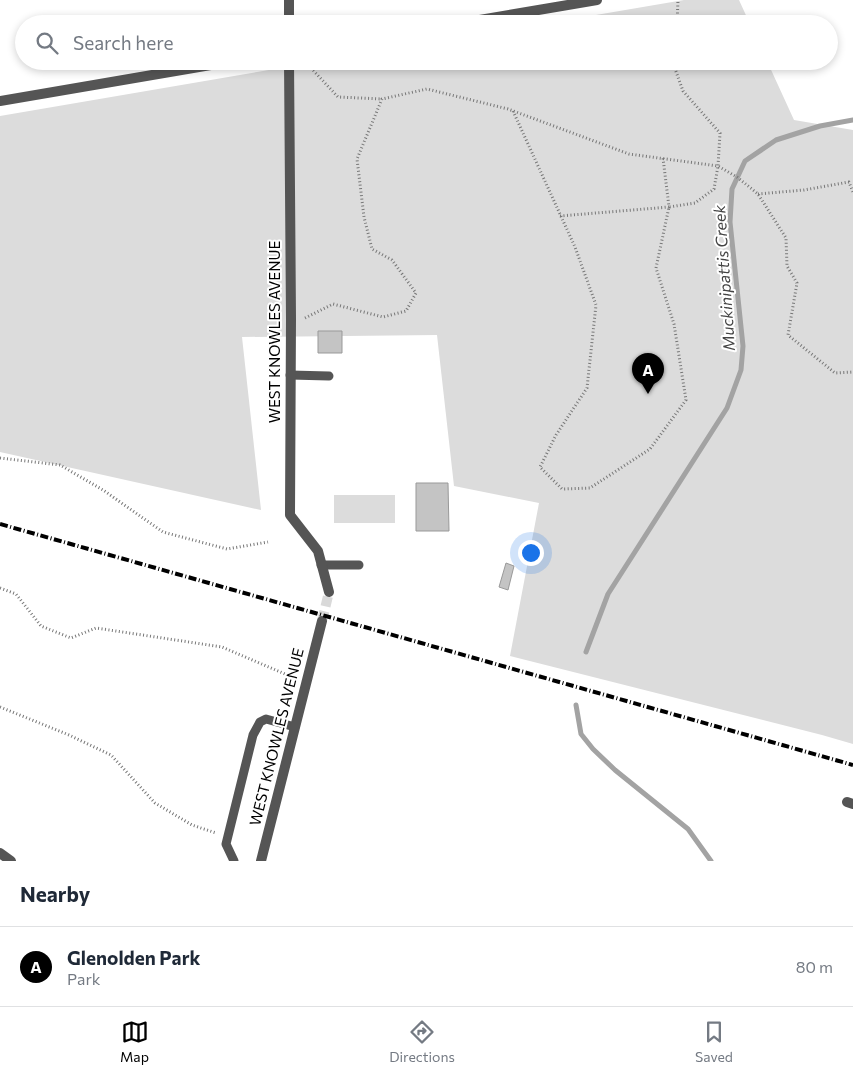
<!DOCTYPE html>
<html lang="en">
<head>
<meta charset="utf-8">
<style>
	:root { --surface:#fff; --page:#f6f6f7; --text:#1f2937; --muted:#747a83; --line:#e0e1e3; --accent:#000 }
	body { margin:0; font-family:Commissioner,sans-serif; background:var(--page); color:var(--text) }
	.you { position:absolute; left:530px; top:552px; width:18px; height:18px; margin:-12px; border:4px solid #fff; border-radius:50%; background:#1a73e8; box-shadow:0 0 0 8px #1a73e833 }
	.badge { display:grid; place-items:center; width:32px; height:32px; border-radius:50%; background:var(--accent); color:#fff; font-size:16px; font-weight:700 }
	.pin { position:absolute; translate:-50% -41px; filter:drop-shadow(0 1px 2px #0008) }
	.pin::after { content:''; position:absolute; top:26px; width:18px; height:15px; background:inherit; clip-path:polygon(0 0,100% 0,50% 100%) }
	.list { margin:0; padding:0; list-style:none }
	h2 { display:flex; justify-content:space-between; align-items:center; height:65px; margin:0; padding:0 20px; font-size:21px }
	h2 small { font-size:16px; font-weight:400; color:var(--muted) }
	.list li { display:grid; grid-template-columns:32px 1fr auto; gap:15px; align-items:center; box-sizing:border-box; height:80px; padding:0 20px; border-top:1px solid var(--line) }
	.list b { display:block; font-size:19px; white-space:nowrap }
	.list p { margin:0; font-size:16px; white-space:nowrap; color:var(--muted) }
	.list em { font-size:16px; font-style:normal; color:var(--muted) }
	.icon { flex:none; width:28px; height:28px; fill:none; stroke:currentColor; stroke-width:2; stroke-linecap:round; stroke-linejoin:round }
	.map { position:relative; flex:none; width:853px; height:861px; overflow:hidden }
	.search { position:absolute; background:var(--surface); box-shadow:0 2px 8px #0003; left:15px; right:15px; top:15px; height:55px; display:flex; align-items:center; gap:12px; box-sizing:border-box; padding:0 18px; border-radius:28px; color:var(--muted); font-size:19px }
	.sheet { height:145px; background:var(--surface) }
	nav { display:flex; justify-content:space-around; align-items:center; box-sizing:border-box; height:70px; border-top:1px solid var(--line); background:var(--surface); font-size:14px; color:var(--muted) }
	nav a { display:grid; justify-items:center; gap:2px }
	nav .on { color:var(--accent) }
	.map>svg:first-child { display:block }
	.green { fill:#dcdcdc }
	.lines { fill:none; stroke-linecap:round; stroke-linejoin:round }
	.stream { stroke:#a3a3a3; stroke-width:5 }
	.building { fill:#c4c4c4; stroke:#999 }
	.street-tunnel { stroke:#d9d9d9; stroke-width:10; stroke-dasharray:10 5; stroke-linecap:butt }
	.path { stroke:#777; stroke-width:3; stroke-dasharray:1 2.5; stroke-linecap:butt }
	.lane { stroke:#555; stroke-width:9 }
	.street { stroke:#555; stroke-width:10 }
	.rail { stroke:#000; stroke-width:4; stroke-dasharray:8 2.5 1 2.5; stroke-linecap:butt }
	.labels { text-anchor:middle; stroke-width:4; stroke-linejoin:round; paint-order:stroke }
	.street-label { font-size:15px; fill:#000; stroke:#fff }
	.water-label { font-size:16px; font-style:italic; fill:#444; stroke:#fff }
</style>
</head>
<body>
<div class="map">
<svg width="853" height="861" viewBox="0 0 853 861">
	<rect width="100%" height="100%" fill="#fff"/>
	<path class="green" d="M684 0H739L750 24H543Z
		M322 61H767L794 120 853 130V744L822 735 510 656 539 503 454 486 437 335 242 337 261 510 0 452V116Z
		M334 495H395V523H334Z"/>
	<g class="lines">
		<path class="stream" d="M586 652 608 594 727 408 741 370 743 346 730 222 732 189 745 161 776 140 820 126 853 120
			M576 705 581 734 593 749 615 770 688 829 711 861"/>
	</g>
	<path class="building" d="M318 331H342V353H318Z
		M416 483H448L449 531H416Z
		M506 563 514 566 508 590 499 587Z"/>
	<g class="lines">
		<path class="street-tunnel" d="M322 621 329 592"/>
		<path class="path" d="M677 24 678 0
			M301 64 311 68 338 97 382 99
			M513 111 575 247 596 305 587 388 556 435 540 467 562 489 590 488 650 449 686 400 674 324 656 268 669 207 695 203 714 189 718 166 737 177 758 194 786 238 787 266 797 283 788 335 835 373 853 372
			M758 194 804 190 849 182 853 192
			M560 216 669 207 663 158
			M305 318 333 304 383 317 406 311 416 293 392 260 372 249 364 217 357 159 382 99 427 89 508 109 629 154 718 166 720 133 683 91 674 66V61
			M0 458 60 465 103 490 163 532 227 549 268 542
			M0 588 16 594 41 626 71 638 96 628 222 647 292 677
			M0 707 69 735 111 755 155 803 192 825 216 833"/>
		<path class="lane" d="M290 375 329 376
			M321 565H359
			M234 861 226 844 253 735 260 722 266 719 295 727"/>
		<path class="street" d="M289 24V0
			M456 24 597 0
			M289 61 291 319 290 515 318 551 329 592
			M0 101 234 61
			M847 802 853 804
			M0 853 11 861
			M261 861 322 621"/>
		<path class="rail" d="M0 524 853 765"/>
	</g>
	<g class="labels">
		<g class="street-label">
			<text transform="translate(275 332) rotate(-90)" y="5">WEST KNOWLES AVENUE</text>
			<text transform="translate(277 737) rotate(-76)" y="5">WEST KNOWLES AVENUE</text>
		</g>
		<g class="water-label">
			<text transform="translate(724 278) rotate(-94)" y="6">Muckinipattis Creek</text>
		</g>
	</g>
</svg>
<div class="you"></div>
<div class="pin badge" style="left:648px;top:394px">A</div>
<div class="search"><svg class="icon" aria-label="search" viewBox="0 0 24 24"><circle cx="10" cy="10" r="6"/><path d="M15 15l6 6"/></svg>Search here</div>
</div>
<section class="sheet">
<h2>Nearby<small></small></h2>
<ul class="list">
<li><span class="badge">A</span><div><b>Glenolden Park</b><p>Park</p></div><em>80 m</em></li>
</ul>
</section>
<nav>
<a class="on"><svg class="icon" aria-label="map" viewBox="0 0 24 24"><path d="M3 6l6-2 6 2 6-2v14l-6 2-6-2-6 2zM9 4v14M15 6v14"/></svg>Map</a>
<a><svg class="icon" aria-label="directions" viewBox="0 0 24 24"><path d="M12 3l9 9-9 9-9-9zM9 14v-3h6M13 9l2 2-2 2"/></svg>Directions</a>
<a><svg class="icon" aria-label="saved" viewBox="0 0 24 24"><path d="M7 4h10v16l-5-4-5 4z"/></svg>Saved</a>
</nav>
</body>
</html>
